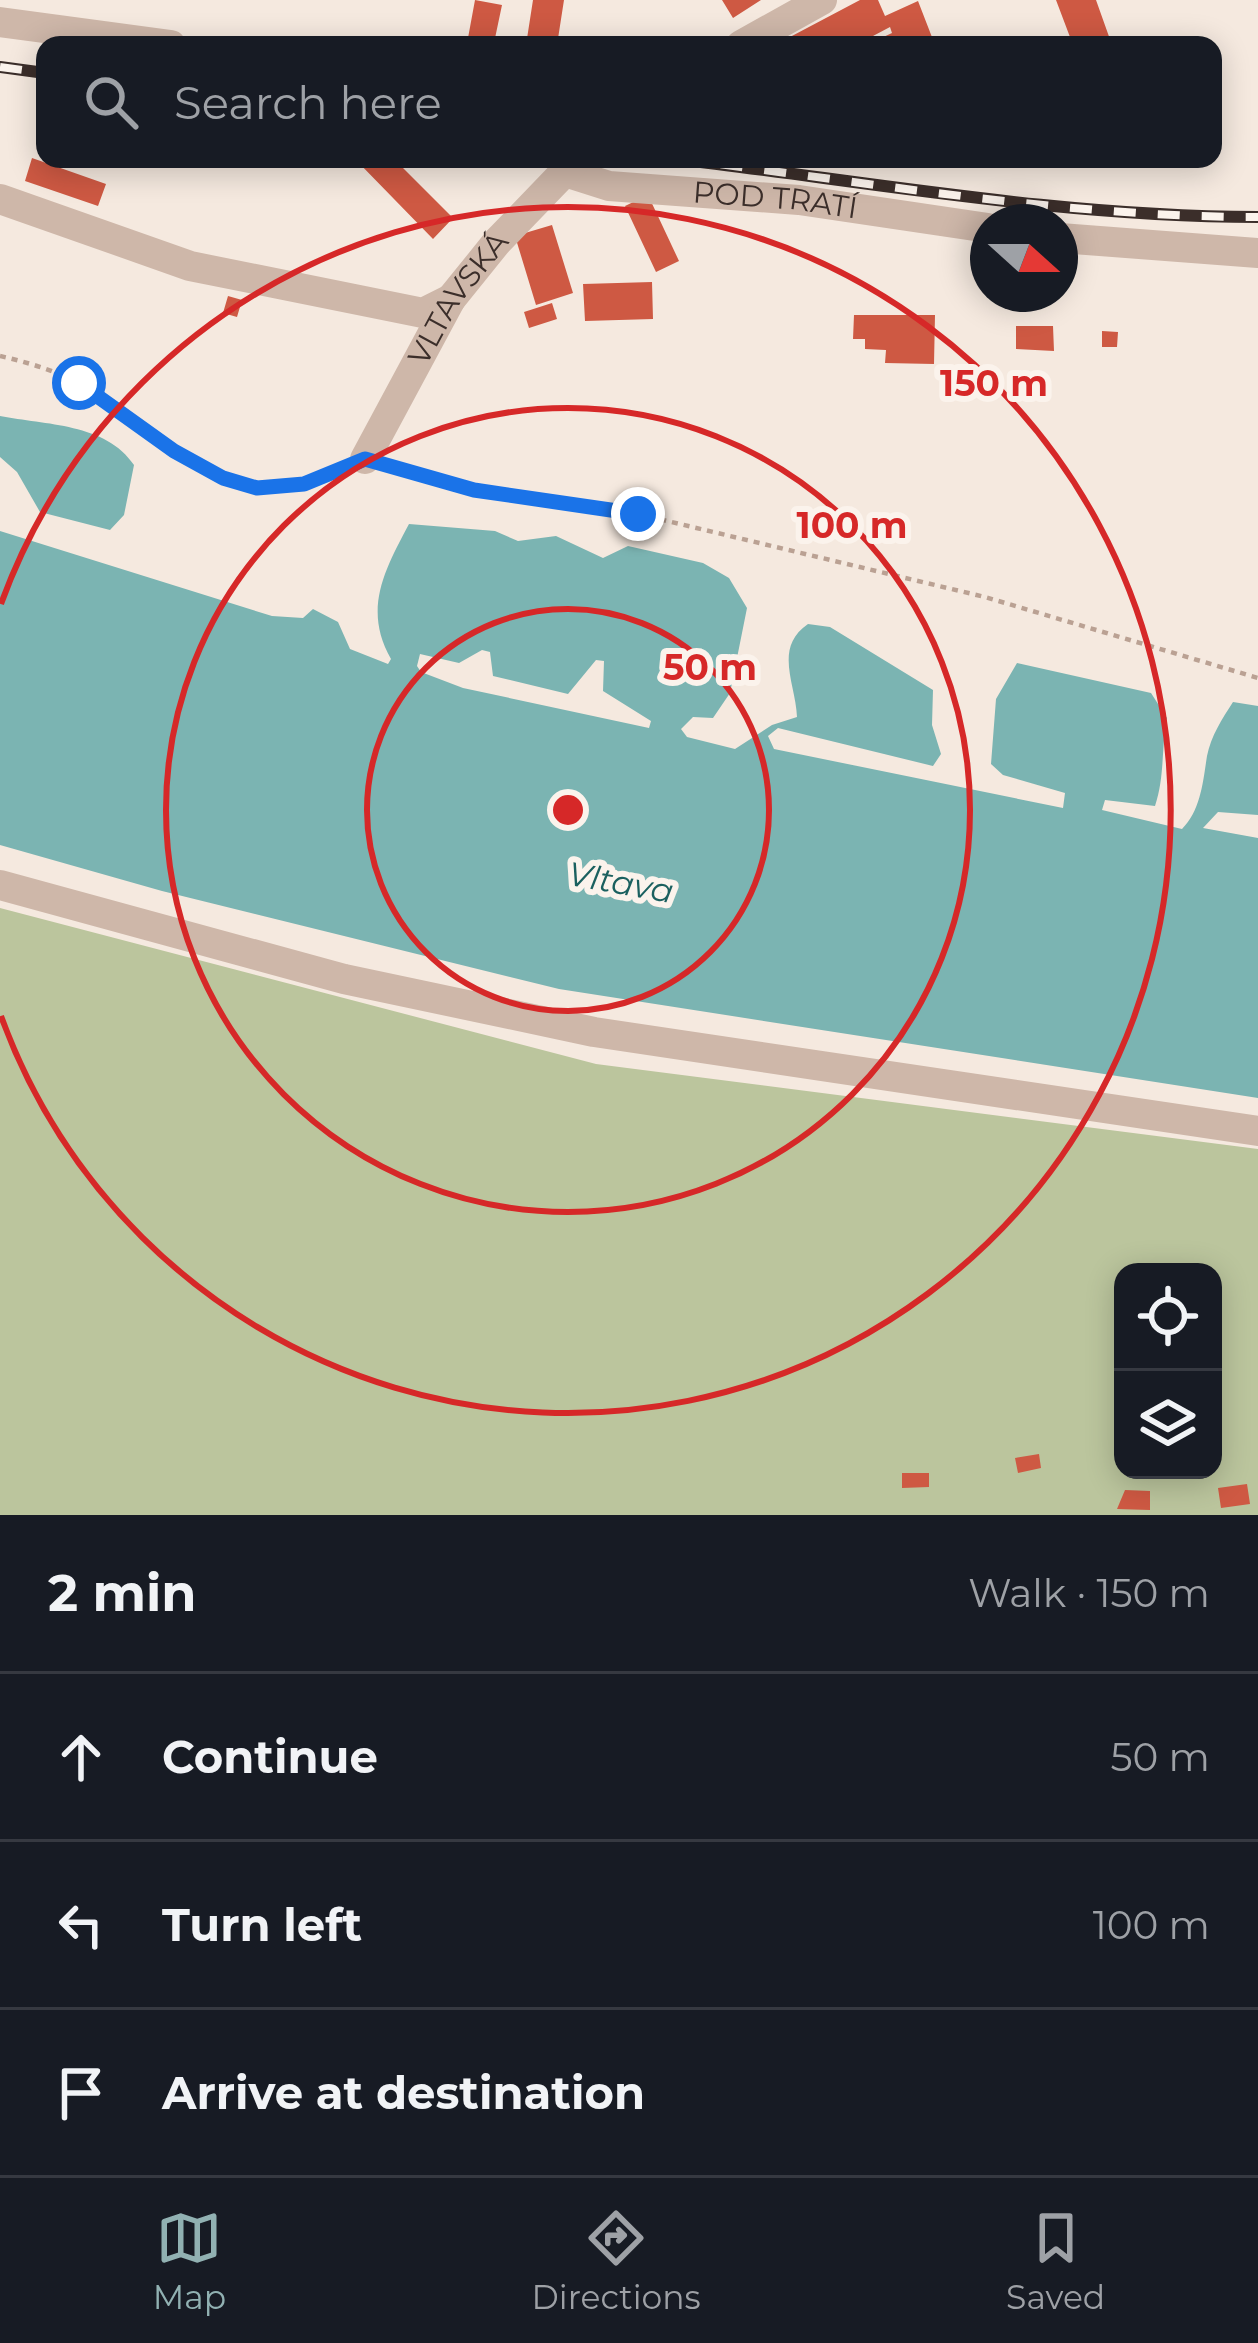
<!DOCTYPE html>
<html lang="en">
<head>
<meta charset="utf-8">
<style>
	:root { --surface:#171b24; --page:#242831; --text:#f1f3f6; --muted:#9ea1a6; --line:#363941; --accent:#91b1b2 }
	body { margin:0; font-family:Montserrat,sans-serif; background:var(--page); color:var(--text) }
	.controls { position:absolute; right:36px; bottom:36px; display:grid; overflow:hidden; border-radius:24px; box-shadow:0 6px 30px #0003 }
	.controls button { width:108px; height:108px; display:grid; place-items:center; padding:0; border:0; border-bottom:3px solid var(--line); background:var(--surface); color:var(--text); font:60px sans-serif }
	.compass { position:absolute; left:970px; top:204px; width:108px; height:108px; border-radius:50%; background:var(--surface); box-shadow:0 6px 30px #0003; rotate:111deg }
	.stop { position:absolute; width:36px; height:36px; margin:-27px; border:9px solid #1a73e8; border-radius:50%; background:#fff }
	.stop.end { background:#1a73e8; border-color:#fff; box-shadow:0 3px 12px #0008 }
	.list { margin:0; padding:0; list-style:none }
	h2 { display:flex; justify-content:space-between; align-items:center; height:156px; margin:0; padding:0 48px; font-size:51px }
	h2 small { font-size:39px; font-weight:400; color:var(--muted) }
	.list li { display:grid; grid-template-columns:78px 1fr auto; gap:36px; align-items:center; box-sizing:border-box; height:168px; padding:0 48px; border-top:3px solid var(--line) }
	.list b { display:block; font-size:45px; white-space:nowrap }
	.list em { font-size:39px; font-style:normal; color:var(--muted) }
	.icon { flex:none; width:66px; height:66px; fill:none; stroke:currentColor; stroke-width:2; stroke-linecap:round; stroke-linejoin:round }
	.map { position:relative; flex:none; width:1258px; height:1515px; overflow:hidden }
	.search { position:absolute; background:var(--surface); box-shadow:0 6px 30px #0003; left:36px; right:36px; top:36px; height:132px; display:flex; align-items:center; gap:30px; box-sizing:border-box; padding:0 42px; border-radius:24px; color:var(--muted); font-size:45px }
	.sheet { height:660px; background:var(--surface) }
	nav { display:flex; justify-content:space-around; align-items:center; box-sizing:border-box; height:168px; border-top:3px solid var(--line); background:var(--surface); font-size:33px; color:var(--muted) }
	nav a { display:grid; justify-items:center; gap:6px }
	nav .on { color:var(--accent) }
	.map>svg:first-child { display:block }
	.green { fill:#bbc59d; fill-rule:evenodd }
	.water { fill:#7bb4b2; fill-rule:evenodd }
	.building { fill:#ce5943 }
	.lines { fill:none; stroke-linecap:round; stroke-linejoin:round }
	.path { stroke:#baa193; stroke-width:4.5; stroke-dasharray:6 6; stroke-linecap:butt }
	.minor { stroke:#ceb7a9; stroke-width:30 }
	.rail-casing { stroke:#3b2e2a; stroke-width:12 }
	.rail { stroke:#fbf3ec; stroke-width:8; stroke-dasharray:22; stroke-linecap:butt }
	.route { stroke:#1a73e8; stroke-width:15 }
	.ring { fill:none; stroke:#d62828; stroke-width:6 }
	.labels { text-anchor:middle; stroke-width:12; stroke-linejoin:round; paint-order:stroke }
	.street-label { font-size:30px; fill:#3b2e2a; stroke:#fbf3ec }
	.water-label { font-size:33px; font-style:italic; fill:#1b605f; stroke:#fbf3ec }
	.centre { fill:#d62828; stroke:#fbf3ec; stroke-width:6 }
	.ring-label { font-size:36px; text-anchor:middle; font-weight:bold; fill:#d62828; stroke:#fbf3ec; stroke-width:12; stroke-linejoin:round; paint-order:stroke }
</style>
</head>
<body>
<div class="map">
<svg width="1258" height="1515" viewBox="0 0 1258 1515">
	<rect width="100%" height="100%" fill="#f5e9df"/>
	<path class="green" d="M0 908 596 1064 1258 1149V1515H0ZM1123 1272H1213V1470H1123Z"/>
	<path class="water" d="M0 416C45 425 106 423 134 465L124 515 110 530 40 512 17 472 0 457Z
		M409 524 495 531 518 541 556 536 603 558 628 546 703 563 729 578 747 608 730 693 713 718 693 717 681 729 687 737 735 749 772 725 797 717C796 684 773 648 808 624L830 627 933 690 932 725 941 754 933 766 778 728 768 736 774 749 1063 808 1065 793 1003 775 991 764 996 699 1017 663 1151 693 1167 718C1161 749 1165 776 1155 806L1105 800 1102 810 1182 829C1201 810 1203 781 1207 756 1211 736 1222 719 1233 702L1258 706V815L1218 812 1203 828 1258 838V1098L559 989 162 891 0 845V531L272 616 303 618 313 609 338 622 350 649 388 664 391 659C363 610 384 571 409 524ZM482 650 490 652 493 676 568 694 596 660 604 661 603 691 651 721 649 728 463 688 421 672 417 666 420 654 459 663Z"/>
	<path class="building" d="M475 0 502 5 494 43 468 38Z
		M533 0H564L557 45H526Z
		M722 0H761L733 18Z
		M860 0H878L885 16 918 1 935 45H879L877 40 892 33 890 27 856 45H794L790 37Z
		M1056 0H1096L1112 45H1073Z
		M32 158 106 184 98 206 25 181Z
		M355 159H394L453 218 433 239Z
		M648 195 679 261 656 272 625 206Z
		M552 225 573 293 536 305 515 236Z
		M652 282 653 319 585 321 583 284Z
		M228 296 242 300 237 317 223 313Z
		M552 303 557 319 529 328 524 312Z
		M854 315H935L934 364 885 363 886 350 865 349V339H853Z
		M1016 326H1053L1054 351 1016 349Z
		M1102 331 1118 332 1117 347H1102Z
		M1039 1454 1041 1468 1018 1473 1015 1458Z
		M902 1473H929V1487L902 1488Z
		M1247 1484 1250 1504 1221 1508 1218 1488Z
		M1125 1490 1150 1491V1510L1117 1509Z"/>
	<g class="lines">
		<path class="path" d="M0 356C26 362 54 370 78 383 175 434 218 520 340 469
			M390 466 474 490 638 514 985 597 1258 678"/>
		<g class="minor">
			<path d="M0 22 171 45"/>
			<path d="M741 45 822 0"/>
			<path id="s1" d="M565 172 609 186 799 200 988 228"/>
			<path d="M0 199 190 266 423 313 451 299"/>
			<path d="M1060 238 1258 253"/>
			<path id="s2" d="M365 459 451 299 497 242 577 159"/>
			<path d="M0 885 344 979 594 1032 1258 1131"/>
		</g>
		<g class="rail-casing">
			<path id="rail" d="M0 67 45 73
				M677 159C870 182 1063 217 1258 217"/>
		</g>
		<use href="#rail" class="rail"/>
	</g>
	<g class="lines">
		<path class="route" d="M79 383 174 451 223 478 257 488 304 484 365 459 474 490 638 514"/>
	</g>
	<g class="ring">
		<circle cx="568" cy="810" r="201"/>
		<circle cx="568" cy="810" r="402"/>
		<path d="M1 604A603 603 0 1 1 1 1016"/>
	</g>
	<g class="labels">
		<g class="street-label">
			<text dy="10" stroke="none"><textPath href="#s1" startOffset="213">POD TRATÍ</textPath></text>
			<text dy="10" stroke="none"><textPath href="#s2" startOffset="186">VLTAVSKÁ</textPath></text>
		</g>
		<g class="water-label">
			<text transform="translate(621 882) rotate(10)" y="12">Vltava</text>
		</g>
	</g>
	<circle cx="568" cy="810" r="18" class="centre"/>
	<g class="ring-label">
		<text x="994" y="396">150 m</text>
		<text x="852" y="538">100 m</text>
		<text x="710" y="680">50 m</text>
	</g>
</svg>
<div class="controls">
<button><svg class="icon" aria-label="locate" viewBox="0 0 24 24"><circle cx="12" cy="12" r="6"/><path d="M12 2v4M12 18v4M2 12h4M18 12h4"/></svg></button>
<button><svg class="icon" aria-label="layers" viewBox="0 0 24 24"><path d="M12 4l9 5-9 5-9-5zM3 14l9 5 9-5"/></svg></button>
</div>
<svg class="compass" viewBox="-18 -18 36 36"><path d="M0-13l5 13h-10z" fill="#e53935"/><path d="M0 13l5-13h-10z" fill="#9ea1a6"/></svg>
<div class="stop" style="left:79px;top:383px"></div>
<div class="stop end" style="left:638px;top:514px"></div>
<div class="search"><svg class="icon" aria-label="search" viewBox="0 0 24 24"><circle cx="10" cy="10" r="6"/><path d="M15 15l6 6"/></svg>Search here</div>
</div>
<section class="sheet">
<h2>2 min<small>Walk · 150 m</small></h2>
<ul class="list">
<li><svg class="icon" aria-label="ahead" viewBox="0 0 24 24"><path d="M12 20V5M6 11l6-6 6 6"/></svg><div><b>Continue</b></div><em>50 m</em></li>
<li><svg class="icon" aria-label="left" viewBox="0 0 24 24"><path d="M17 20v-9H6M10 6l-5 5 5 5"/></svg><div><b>Turn left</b></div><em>100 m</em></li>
<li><svg class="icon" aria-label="arrive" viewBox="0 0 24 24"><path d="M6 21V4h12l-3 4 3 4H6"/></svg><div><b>Arrive at destination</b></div></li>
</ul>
</section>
<nav>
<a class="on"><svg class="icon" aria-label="map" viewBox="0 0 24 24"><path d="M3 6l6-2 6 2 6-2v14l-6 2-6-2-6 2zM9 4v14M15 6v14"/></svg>Map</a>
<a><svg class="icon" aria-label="directions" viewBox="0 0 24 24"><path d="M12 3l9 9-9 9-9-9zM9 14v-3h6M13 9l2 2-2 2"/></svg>Directions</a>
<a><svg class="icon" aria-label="saved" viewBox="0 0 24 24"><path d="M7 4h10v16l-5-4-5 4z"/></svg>Saved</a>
</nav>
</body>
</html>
